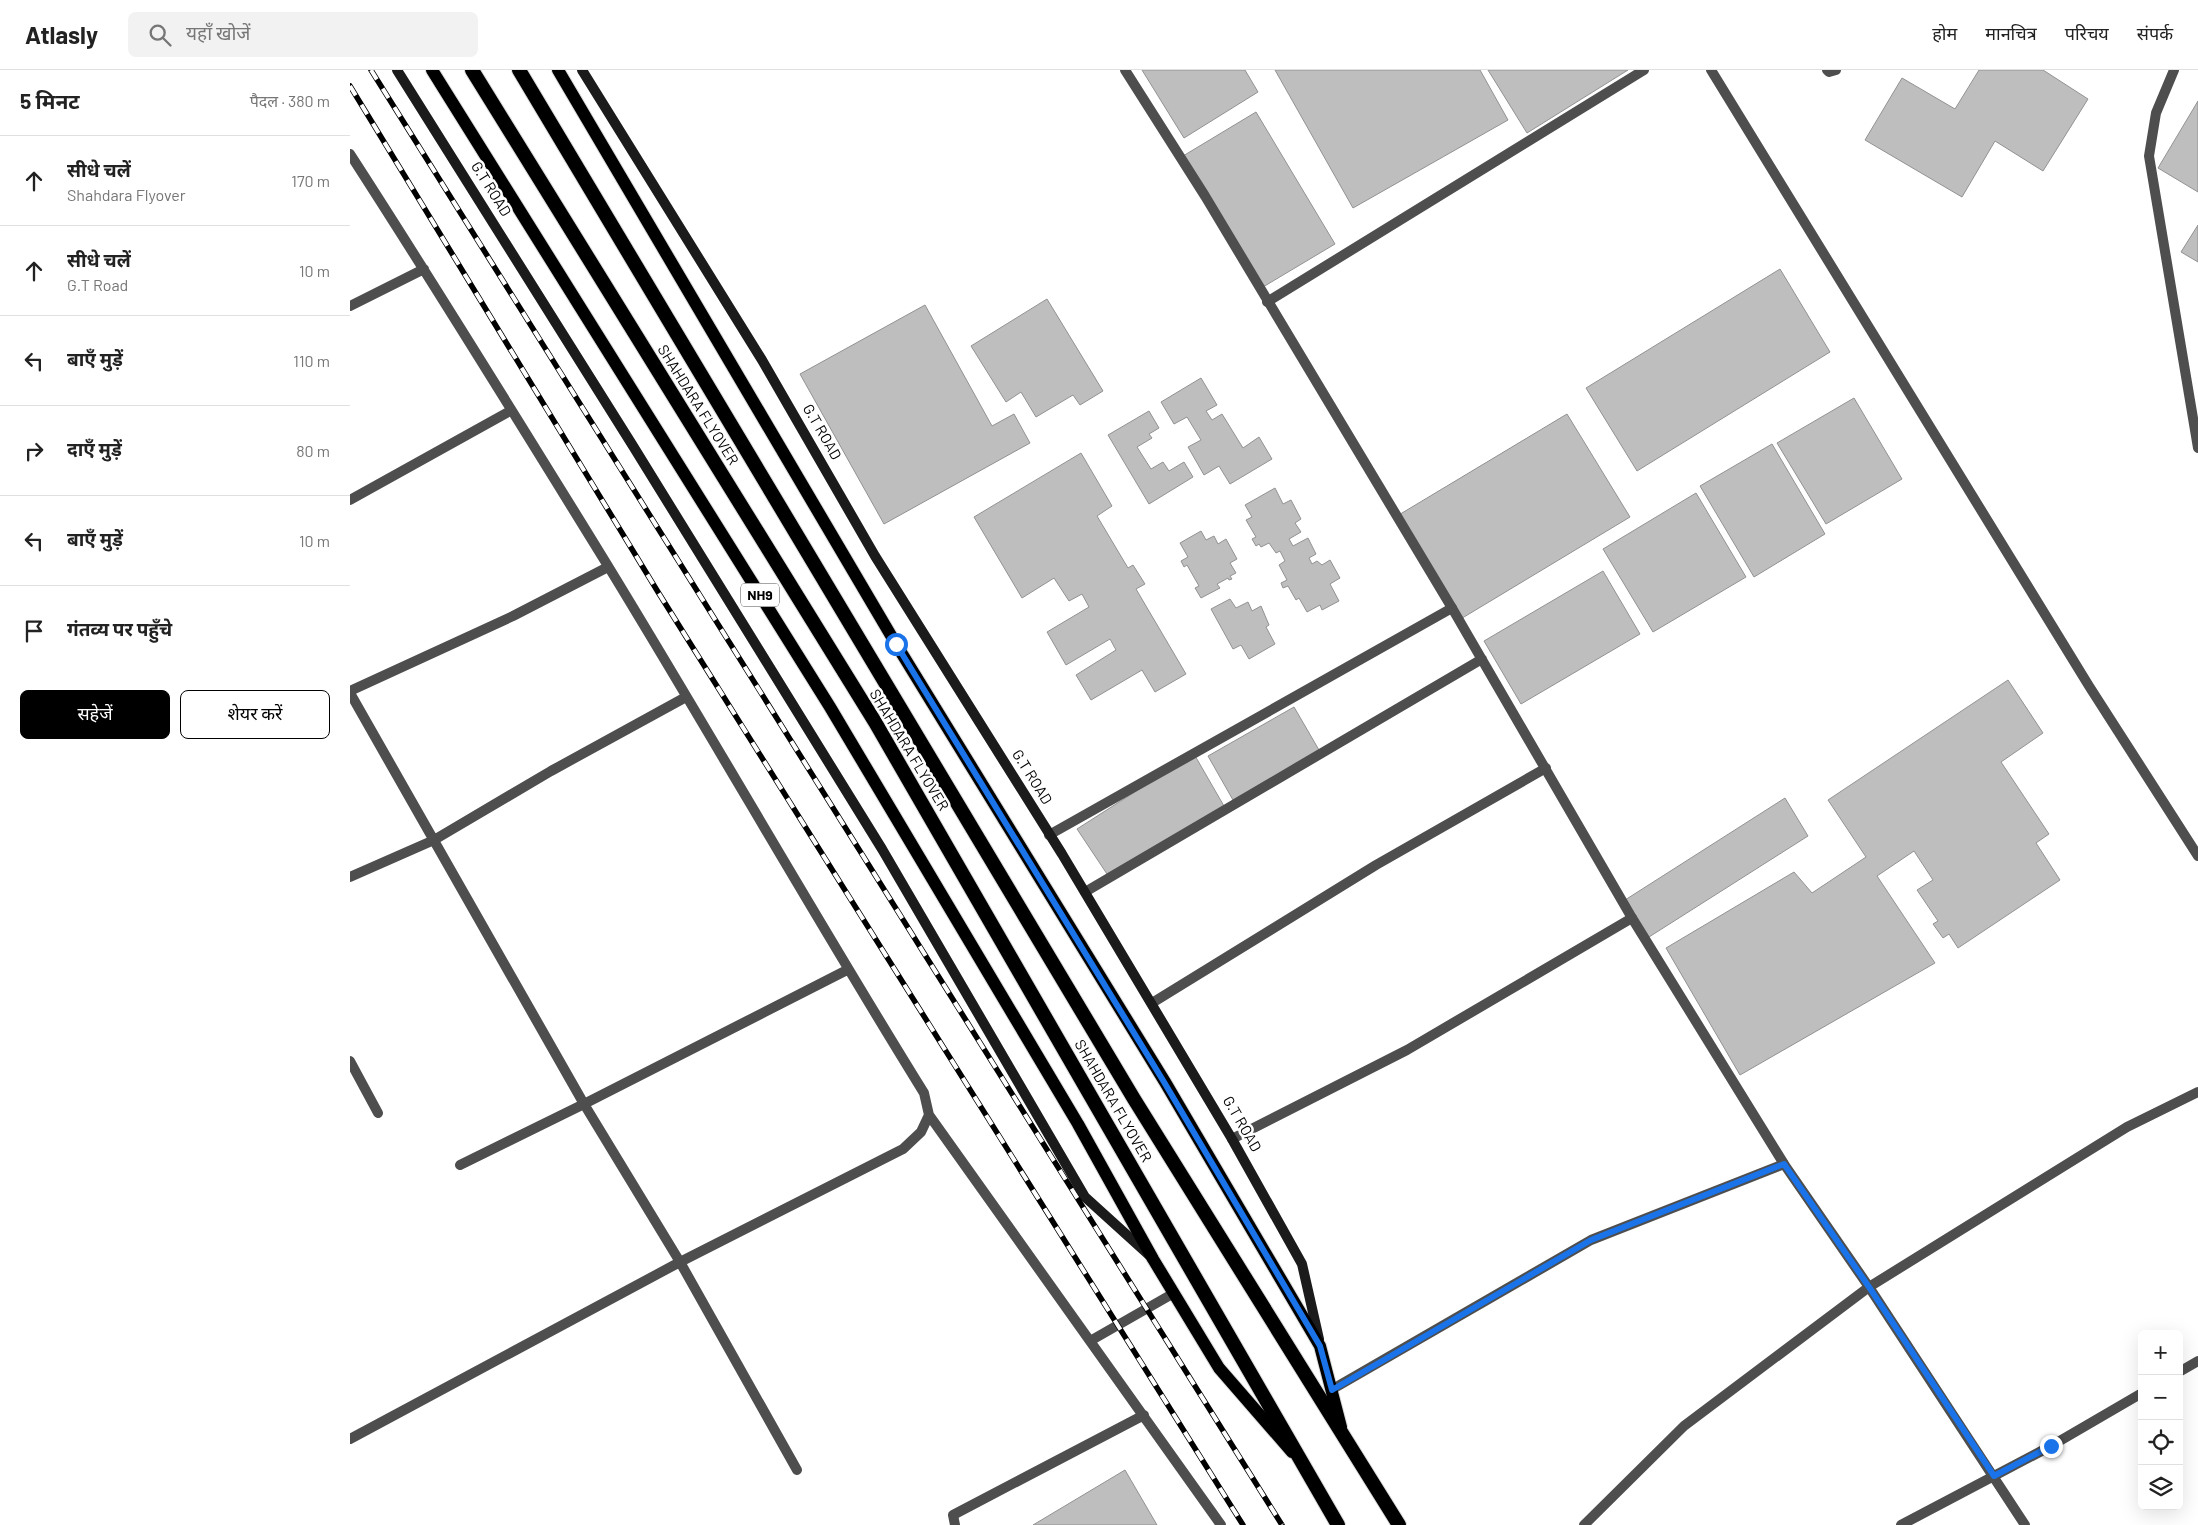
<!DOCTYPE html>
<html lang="hi">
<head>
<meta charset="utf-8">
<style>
	:root { --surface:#fff; --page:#f2f2f2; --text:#222; --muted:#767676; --line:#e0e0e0; --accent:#000 }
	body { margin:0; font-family:Barlow,"Noto Sans Devanagari",sans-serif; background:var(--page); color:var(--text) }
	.controls { position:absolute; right:15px; bottom:15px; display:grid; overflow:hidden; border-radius:8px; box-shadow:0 5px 20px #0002 }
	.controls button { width:45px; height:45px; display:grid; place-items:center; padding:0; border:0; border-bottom:1px solid var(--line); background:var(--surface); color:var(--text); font:25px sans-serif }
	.stop { position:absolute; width:15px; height:15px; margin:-11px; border:4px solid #1a73e8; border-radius:50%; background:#fff }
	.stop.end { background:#1a73e8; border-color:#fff; box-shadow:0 1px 5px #0008 }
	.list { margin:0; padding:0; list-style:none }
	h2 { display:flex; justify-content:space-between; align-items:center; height:65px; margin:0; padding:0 20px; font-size:21px }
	h2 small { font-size:16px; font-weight:400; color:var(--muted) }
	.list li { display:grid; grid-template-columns:32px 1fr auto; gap:15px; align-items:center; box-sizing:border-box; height:90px; padding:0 20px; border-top:1px solid var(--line) }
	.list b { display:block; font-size:19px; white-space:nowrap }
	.list p { margin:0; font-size:16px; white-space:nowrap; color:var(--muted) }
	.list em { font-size:16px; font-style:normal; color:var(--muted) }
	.actions { display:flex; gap:10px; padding:15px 20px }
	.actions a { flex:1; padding:11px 0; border:1px solid var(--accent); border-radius:8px; text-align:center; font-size:18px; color:var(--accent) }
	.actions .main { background:var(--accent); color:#fff }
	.icon { flex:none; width:28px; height:28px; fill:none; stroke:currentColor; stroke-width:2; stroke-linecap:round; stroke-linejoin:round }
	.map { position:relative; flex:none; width:1848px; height:1455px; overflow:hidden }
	header { display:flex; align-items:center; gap:30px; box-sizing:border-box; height:70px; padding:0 25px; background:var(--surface); border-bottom:1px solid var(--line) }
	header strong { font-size:24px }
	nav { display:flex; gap:28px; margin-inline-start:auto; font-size:18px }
	.search { width:350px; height:45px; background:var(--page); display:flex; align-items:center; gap:12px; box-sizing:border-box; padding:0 18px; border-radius:8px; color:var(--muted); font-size:19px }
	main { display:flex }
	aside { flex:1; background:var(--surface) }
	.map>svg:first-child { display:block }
	.building { fill:#bebebe; stroke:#929292 }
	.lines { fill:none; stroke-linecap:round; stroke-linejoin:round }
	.primary-casing { stroke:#dbdbdb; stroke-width:14 }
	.trunk-casing { stroke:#dbdbdb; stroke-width:16 }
	.service { stroke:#4e4e4e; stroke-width:10 }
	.minor { stroke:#4e4e4e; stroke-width:10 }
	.tertiary { stroke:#4e4e4e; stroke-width:10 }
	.secondary { stroke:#1b1b1b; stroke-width:10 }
	.primary { stroke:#000; stroke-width:12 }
	.trunk { stroke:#000; stroke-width:14 }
	.rail-casing { stroke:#000; stroke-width:5.5 }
	.rail { stroke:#fff; stroke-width:4; stroke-dasharray:11; stroke-linecap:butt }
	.route { stroke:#1a73e8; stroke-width:6 }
	.labels { text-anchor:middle; stroke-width:5; stroke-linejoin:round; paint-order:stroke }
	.shield { fill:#fff; stroke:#4c4c4c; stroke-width:1 }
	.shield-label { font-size:14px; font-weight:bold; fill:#000 }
	.street-label { font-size:15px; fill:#000; stroke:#fff }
</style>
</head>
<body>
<header>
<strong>Atlasly</strong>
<div class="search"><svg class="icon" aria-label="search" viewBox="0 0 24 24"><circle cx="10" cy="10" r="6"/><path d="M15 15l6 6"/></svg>यहाँ खोजें</div>
<nav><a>होम</a><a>मानचित्र</a><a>परिचय</a><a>संपर्क</a></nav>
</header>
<main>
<aside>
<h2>5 मिनट<small>पैदल · 380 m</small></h2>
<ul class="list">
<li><svg class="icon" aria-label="ahead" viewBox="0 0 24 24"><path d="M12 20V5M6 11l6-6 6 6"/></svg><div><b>सीधे चलें</b><p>Shahdara Flyover</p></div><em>170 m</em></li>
<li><svg class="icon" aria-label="ahead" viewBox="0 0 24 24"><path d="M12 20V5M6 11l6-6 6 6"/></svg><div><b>सीधे चलें</b><p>G.T Road</p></div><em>10 m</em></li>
<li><svg class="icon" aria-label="left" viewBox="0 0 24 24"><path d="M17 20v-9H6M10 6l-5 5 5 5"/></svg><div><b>बाएँ मुड़ें</b></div><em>110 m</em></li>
<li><svg class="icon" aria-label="right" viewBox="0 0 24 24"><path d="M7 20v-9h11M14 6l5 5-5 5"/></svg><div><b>दाएँ मुड़ें</b></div><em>80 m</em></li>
<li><svg class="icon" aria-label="left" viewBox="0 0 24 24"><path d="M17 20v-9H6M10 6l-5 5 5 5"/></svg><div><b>बाएँ मुड़ें</b></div><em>10 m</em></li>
<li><svg class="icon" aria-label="arrive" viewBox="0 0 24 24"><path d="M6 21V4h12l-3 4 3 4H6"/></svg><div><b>गंतव्य पर पहुँचे</b></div></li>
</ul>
<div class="actions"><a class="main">सहेजें</a><a>शेयर करें</a></div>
</aside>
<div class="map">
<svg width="1848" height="1455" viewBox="0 0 1848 1455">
	<rect width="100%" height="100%" fill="#fff"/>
	<path class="building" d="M792 0H895L908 22 834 68Z
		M925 0H1130L1158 50 1003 138Z
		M1138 0H1278L1177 63Z
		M1629 0H1693L1738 29 1693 101 1645 71 1612 127 1515 70 1552 8 1605 39Z
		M1848 31V122L1808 98Z
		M906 42 985 174 913 217 833 86Z
		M1848 155V192L1831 182Z
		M1430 199 1480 282 1287 401 1236 318Z
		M697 229 753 321 730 335 723 325 686 347 671 322 656 332 621 276Z
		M575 235 642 356 664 344 680 373 534 454 450 304Z
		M851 308 867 335 856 341 862 350 872 344 893 378 909 367 922 389 880 414 869 396 854 405 838 377 851 370 837 347 824 354 811 332Z
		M1504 328 1552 409 1476 454 1427 373Z
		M799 341 809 358 799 364 802 368 787 377 801 399 813 392 819 401 834 392 843 407 799 434 758 365Z
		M1217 344 1280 447 1109 550 1047 446Z
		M1422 374 1475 464 1404 507 1350 416Z
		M731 383 762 436 747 446 778 498 783 495 795 514 786 519 836 604 805 622 792 600 741 630 726 605 766 580 760 569 716 595 697 562 739 537 732 524 719 531 704 508 672 528 624 447Z
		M925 418 933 434 941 430 951 449 945 453 951 462 939 469 943 476 958 468 966 484 959 488 962 494 967 491 972 495 980 490 990 508 980 514 989 531 972 540 970 535 957 542 949 528 946 530 938 516 933 518 931 513 937 510 929 495 935 491 930 481 926 483 919 473 911 477 909 474 906 476 902 469 906 467 896 450 902 447 895 435Z
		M1346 423 1396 507 1303 562 1253 479Z
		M851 461 856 470 864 466 868 474 876 469 887 489 880 493 886 503 880 506 882 509 879 510 878 508 867 514 870 518 851 528 845 518 849 516 837 495 834 497 831 491 838 487 830 473Z
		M1253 501 1290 564 1171 634 1134 571Z
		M880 529 886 538 898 532 902 541 911 536 919 555 916 557 925 574 899 589 891 575 883 579 861 539Z
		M1658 610 1693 663 1651 692 1699 764 1686 773 1710 810 1608 878 1599 864 1593 868 1583 854 1588 851 1567 820 1583 810 1564 781 1527 806 1585 893 1390 1005 1316 878 1444 802 1462 823 1516 787 1478 730Z
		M944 637 969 680 883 730 858 686Z
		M844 684 874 736 757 804 727 759Z
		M1435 728 1458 766 1299 867 1275 830Z
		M775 1400 807 1455H683Z"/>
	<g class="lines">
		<g class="primary-casing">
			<path id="primary" d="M82 0 480 637 728 1054 803 1189 869 1298 942 1382
				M208 0 546 574 815 1012 970 1276 991 1357"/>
		</g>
		<g class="trunk-casing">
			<path id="trunk" d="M122 0 525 652 988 1455
				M169 0 784 1029 1049 1455"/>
		</g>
		<path class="service" d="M917 232 1294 0
			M699 765 1102 538
			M802 933 1026 795 1196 698
			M882 1069 1057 980 1282 848
			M981 1320 1241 1170 1434 1094"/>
		<path class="minor" d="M775 0 855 126 1102 538 1282 848 1434 1094 1519 1217 1675 1455
			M1477 0 1479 2 1486 0
			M1824 0 1806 43 1799 86 1848 378
			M0 84C88 220 173 358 258 496 365 671 466 849 574 1023L579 1045 871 1455
			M0 236 74 199
			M0 430 160 341
			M0 621 163 546 258 497
			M0 623 234 1034 330 1192 447 1400
			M0 807 84 770 201 701 336 627
			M735 822 1132 589
			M0 991 28 1043
			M110 1095 234 1034 497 900
			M740 1271 824 1223
			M0 1369 330 1192 553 1079 571 1062 579 1045
			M605 1455 603 1445 794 1345"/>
		<path class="tertiary" d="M1361 0 1739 616 1848 786
			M1829 1302 1848 1291
			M1234 1455 1334 1356 1519 1217 1777 1057 1848 1022
			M1551 1455 1701 1376 1792 1323"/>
		<path class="secondary" d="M47 0 283 376 532 779 735 1127 799 1185
			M232 0 412 290 525 486 712 784 882 1069 952 1194 969 1269"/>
		<use href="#primary" class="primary"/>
		<use href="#trunk" class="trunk"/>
		<g class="rail-casing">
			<path id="rail" d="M21 0 932 1455
				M0 16 308 522 893 1455"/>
		</g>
		<use href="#rail" class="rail"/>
	</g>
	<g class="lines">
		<path class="route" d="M546 574 814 1012 970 1276 982 1320 1241 1170 1434 1094 1519 1217 1644 1406 1701 1376"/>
	</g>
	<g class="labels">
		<rect class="shield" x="391" y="513.5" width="38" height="23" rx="4"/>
		<g class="shield-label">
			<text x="410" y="530">NH9</text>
		</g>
		<g class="street-label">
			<text transform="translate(141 119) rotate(58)" y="5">G.T ROAD</text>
			<text transform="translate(348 335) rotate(58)" y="5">SHAHDARA FLYOVER</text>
			<text transform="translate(472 362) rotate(60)" y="5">G.T ROAD</text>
			<text transform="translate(559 680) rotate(59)" y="5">SHAHDARA FLYOVER</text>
			<text transform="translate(682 707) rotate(58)" y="5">G.T ROAD</text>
			<text transform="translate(763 1031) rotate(60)" y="5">SHAHDARA FLYOVER</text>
			<text transform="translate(892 1054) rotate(60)" y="5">G.T ROAD</text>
		</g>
	</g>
</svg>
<div class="controls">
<button>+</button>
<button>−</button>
<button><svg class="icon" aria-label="locate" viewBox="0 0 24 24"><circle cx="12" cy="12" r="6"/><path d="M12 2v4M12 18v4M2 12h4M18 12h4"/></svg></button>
<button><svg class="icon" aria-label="layers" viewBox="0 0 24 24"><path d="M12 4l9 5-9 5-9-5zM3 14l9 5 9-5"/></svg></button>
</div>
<div class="stop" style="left:546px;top:574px"></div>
<div class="stop end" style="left:1701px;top:1376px"></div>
</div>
</main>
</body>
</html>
